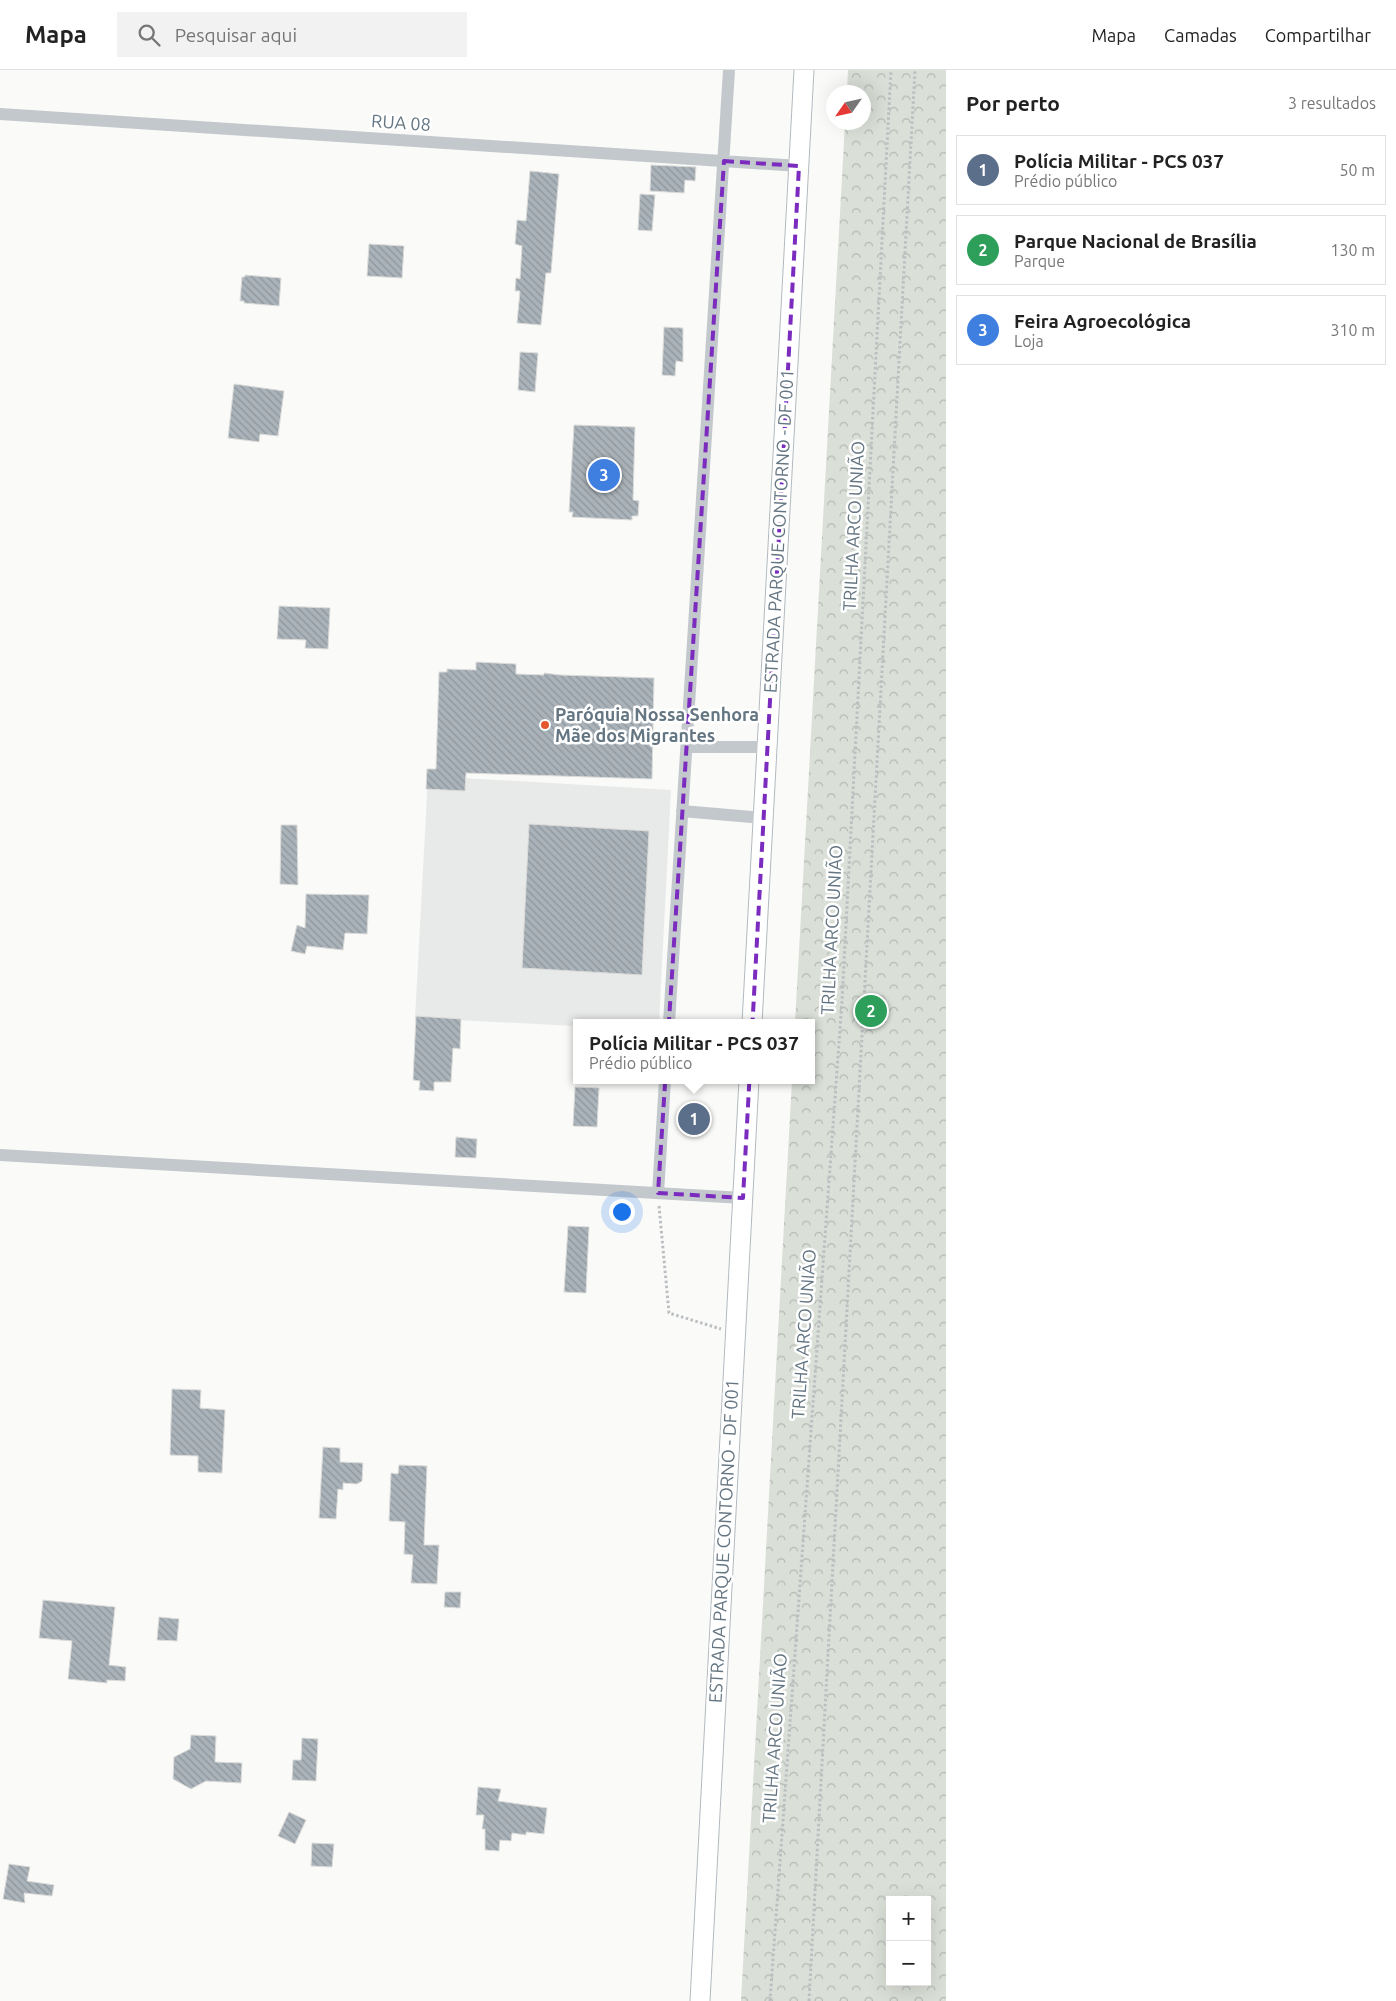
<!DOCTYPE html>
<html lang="pt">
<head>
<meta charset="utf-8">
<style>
	:root { --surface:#fff; --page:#f2f2f2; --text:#222; --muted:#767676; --line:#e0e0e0; --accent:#0b8043 }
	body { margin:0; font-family:Ubuntu,sans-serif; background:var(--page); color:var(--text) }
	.controls { position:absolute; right:15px; bottom:15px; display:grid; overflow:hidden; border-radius:0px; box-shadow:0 5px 20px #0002 }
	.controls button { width:45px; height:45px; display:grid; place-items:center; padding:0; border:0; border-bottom:1px solid var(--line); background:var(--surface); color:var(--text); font:25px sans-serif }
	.compass { position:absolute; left:826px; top:15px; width:45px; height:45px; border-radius:50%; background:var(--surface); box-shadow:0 5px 20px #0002; rotate:236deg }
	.you { position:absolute; left:621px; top:1141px; width:18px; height:18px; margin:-12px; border:4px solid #fff; border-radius:50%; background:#1a73e8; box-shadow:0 0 0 8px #1a73e833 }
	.badge { display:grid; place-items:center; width:32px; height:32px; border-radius:50%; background:var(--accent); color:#fff; font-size:16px; font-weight:700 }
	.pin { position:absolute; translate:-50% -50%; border:2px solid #fff; box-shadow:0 1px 5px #0006 }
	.popup { position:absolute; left:573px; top:949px; width:242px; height:65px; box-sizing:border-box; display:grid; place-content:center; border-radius:0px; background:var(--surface); filter:drop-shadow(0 1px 4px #0005); font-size:16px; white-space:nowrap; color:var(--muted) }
	.popup b { font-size:19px; color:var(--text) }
	.popup::after { content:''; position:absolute; left:50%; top:100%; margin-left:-10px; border:10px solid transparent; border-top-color:var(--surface) }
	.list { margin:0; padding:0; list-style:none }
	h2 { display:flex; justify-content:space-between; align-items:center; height:65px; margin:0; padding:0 20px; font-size:21px }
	h2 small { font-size:16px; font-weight:400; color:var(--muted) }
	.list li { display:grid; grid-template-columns:32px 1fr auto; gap:15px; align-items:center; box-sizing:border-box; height:70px; margin:0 10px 10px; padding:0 10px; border:1px solid var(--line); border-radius:0px }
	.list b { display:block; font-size:19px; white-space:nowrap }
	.list p { margin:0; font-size:16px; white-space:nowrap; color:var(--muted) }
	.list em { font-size:16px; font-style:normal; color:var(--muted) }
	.icon { flex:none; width:28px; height:28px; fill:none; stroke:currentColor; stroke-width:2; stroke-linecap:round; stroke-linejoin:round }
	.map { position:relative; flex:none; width:946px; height:1931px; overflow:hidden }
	header { display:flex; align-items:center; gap:30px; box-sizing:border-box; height:70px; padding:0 25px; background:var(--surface); border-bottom:1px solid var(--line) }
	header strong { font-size:24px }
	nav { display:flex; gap:28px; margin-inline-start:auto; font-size:18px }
	.search { width:350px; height:45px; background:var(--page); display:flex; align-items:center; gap:12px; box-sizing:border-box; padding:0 18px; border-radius:0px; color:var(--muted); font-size:19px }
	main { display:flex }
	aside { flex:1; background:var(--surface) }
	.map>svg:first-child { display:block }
	.built { fill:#e8e9e9 }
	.park { fill:url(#park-crowns); fill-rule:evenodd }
	.building { fill:url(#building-back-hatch); stroke:#dcdcda }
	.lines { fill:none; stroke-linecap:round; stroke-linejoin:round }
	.secondary-casing { stroke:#b3babf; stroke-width:21 }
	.path { stroke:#bbbfc2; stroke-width:3; stroke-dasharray:2.5 2.5; stroke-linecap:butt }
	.minor { stroke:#c3c8cc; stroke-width:12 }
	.secondary { stroke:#fff; stroke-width:19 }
	.marked { fill:none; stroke:#7b2cbf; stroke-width:4; stroke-dasharray:10 6; stroke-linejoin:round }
	.poi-dot { fill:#e4572e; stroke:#fff; stroke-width:2 }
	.labels { text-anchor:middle; stroke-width:5; stroke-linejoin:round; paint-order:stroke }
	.street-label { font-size:18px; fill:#657683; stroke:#fff }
	.poi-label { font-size:18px; font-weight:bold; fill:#657683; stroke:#fff; text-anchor:start }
</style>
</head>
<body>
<header>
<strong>Mapa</strong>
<div class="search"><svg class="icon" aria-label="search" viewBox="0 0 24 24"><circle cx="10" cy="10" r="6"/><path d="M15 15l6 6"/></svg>Pesquisar aqui</div>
<nav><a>Mapa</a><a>Camadas</a><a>Compartilhar</a></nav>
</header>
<main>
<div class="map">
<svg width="946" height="1931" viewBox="0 0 946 1931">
	<defs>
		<pattern id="park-crowns" width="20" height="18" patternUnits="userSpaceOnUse" patternTransform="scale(1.25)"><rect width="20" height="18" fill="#dadfd7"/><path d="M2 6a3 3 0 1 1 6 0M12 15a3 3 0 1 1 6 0" fill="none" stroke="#b4b9b4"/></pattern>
		<pattern id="building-back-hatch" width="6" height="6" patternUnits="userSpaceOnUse" patternTransform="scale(1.25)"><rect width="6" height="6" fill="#aab3b9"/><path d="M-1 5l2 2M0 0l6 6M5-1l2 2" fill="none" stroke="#8e969c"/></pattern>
	</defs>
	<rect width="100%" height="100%" fill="#fafaf8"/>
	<path class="built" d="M428 706 671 720 659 953H576V956L415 948Z"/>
	<path class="park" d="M848 0H946V1931H741L792 1010H812V953H795L845 53 864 52V22H847ZM890 1830H927V1912H890Z"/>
	<path class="building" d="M651 95 696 97 695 111 685 110 684 123 650 121Z
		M530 101 559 104 551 203H546L541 255 517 253 520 221H515L516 208 520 209 522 176 515 174 516 163 517 150 526 151Z
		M640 124 655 125 652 161 638 160Z
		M369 174 404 176 402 208 367 206Z
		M245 205 281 208 279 236 244 233V231H240L242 207H245Z
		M664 257 683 258V292L676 291 675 306 662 305Z
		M520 282 538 283 535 322 518 320Z
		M234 314 284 321 278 366 260 364 259 372 228 368Z
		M574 355 635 357 633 430 639 431 638 446H632V450L572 447 573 442H569Z
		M279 536 330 538 328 579 305 578 306 570 277 569Z
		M476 592 516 594V604L544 605V603L560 605 654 608 652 709 466 703 465 721 426 719 427 699H436L439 602H447V599L476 600Z
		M529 754 649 761 642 905 522 898Z
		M281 755H297L298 815 280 814Z
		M306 824 369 825 367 864 345 863 343 880 307 876 305 884 291 881 297 855 305 858Z
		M416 946 461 949 460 979 453 978 451 1012H434V1021L419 1020 420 1011 413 1010Z
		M575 1017 599 1018 597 1057 573 1056Z
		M456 1067 477 1069 476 1088 455 1087Z
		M568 1156 589 1157 586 1223 564 1222Z
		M172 1319 201 1320 200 1338 225 1340 222 1403 198 1402V1386L170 1385Z
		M323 1377 340 1378V1392L363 1393 362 1411 357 1414 343 1413V1420L338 1419 336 1449 319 1448Z
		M399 1395 427 1396 424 1475H439L437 1514 411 1513 413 1485 404 1484 405 1452 389 1451 391 1403 398 1404Z
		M445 1522H461L460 1538 444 1537Z
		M43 1530 115 1537 109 1595 126 1597 125 1611 107 1610V1613L68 1609 72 1571 39 1568Z
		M159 1547 179 1549 177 1571 157 1570Z
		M191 1665 216 1666 215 1692 242 1693 241 1713 206 1711 191 1719 173 1709 174 1687 190 1679Z
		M302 1668 318 1669 316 1711 292 1710 293 1690H301Z
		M478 1717 501 1719 498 1731 547 1738 544 1764 526 1762V1765L512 1763 511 1771 500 1770 499 1781 485 1780V1759H482L484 1745H476Z
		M289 1742 306 1750 295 1774 278 1766Z
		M312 1773 334 1774 332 1797 311 1796Z
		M9 1794 30 1797 27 1811 54 1815 52 1826 24 1823 25 1833 3 1829Z"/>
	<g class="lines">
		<g class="secondary-casing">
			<path id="secondary" d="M752 953 804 0
				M700 1931 749 1010"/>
		</g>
		<path class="path" d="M659 1136 669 1243 721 1259
			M770 1931 842 931 891 0
			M809 1931 915 0"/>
		<path class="minor" d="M0 44 799 96
			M687 677H767
			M682 741 763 748
			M669 953 729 0
			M0 1085 743 1128
			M658 1123 665 1010"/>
		<use href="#secondary" class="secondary"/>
	</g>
	<path class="marked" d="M724 91 799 96 743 1128 658 1123Z"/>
	<circle class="poi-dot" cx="545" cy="655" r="5"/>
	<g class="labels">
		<g class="street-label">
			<text transform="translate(401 53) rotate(4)" y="6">RUA 08</text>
			<text transform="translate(854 456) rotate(-87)" y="6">TRILHA ARCO UNIÃO</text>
			<text transform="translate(779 461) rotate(-87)" y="6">ESTRADA PARQUE CONTORNO - DF 001</text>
			<text transform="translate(832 860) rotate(-87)" y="6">TRILHA ARCO UNIÃO</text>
			<text transform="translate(804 1264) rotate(-86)" y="6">TRILHA ARCO UNIÃO</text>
			<text transform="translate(724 1471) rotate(-87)" y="6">ESTRADA PARQUE CONTORNO - DF 001</text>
			<text transform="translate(775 1668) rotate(-86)" y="6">TRILHA ARCO UNIÃO</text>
		</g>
		<g class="poi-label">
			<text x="555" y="651">Paróquia Nossa Senhora<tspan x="555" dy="21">Mãe dos Migrantes</tspan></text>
		</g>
	</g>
</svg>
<div class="controls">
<button>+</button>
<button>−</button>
</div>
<svg class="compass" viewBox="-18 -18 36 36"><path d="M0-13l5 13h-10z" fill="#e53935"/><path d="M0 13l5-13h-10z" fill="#767676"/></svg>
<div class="you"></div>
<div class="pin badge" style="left:694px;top:1049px;background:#5c6f8a">1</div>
<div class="popup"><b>Polícia Militar - PCS 037</b>Prédio público</div>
<div class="pin badge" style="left:871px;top:941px;background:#2e9e5b">2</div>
<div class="pin badge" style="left:604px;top:405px;background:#3f7fe0">3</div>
</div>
<aside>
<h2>Por perto<small>3 resultados</small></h2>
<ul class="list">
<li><span class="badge" style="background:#5c6f8a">1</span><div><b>Polícia Militar - PCS 037</b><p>Prédio público</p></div><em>50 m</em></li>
<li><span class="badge" style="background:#2e9e5b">2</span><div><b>Parque Nacional de Brasília</b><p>Parque</p></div><em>130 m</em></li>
<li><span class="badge" style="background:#3f7fe0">3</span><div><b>Feira Agroecológica</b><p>Loja</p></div><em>310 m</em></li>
</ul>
</aside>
</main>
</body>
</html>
